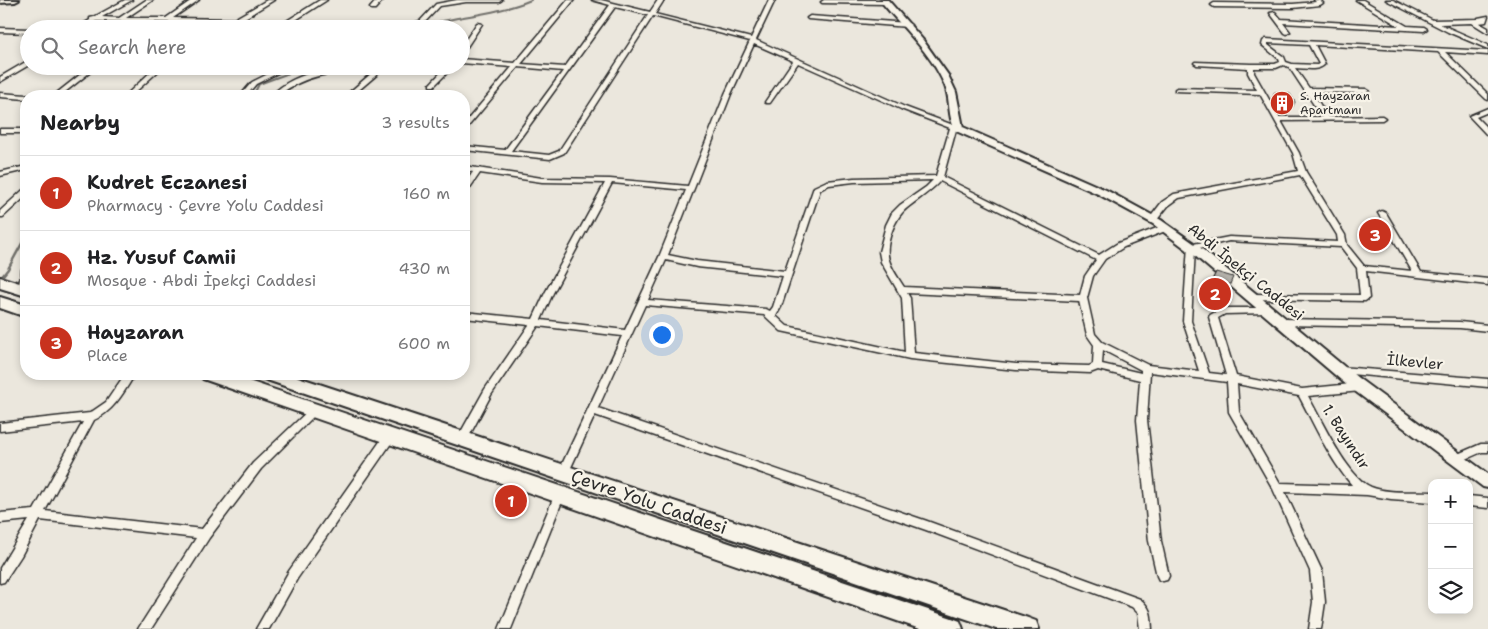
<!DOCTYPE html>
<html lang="en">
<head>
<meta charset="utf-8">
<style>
	:root { --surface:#fff; --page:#f6f6f6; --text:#202124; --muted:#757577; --line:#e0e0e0; --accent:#c8321e }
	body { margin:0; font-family:"Shantell Sans",sans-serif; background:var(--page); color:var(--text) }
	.controls { position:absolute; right:15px; bottom:15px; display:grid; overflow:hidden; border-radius:10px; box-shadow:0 2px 8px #0003 }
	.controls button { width:45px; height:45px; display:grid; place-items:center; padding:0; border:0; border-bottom:1px solid var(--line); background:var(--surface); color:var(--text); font:25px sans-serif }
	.you { position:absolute; left:661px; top:334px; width:18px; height:18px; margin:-12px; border:4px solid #fff; border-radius:50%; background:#1a73e8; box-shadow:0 0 0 8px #1a73e833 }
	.badge { display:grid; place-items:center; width:32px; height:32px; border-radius:50%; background:var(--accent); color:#fff; font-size:16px; font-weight:700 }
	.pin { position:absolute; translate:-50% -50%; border:2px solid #fff; box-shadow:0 1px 5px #0006 }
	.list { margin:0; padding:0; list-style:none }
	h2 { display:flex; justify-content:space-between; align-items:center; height:65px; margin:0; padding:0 20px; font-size:21px }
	h2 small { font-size:16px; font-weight:400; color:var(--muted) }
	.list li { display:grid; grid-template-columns:32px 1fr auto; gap:15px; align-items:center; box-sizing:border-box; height:75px; padding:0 20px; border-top:1px solid var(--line) }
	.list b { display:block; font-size:19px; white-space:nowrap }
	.list p { margin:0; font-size:16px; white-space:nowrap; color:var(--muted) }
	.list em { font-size:16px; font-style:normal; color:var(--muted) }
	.icon { flex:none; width:28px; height:28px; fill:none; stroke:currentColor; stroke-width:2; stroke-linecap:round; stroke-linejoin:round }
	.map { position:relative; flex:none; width:1488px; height:629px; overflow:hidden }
	.search { position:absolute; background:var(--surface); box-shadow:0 2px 8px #0003; left:20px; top:20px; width:450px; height:55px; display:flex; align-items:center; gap:12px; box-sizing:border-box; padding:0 18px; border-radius:28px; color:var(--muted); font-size:19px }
	.panel { position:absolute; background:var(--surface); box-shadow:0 2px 8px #0003; left:20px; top:90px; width:450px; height:290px; border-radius:20px }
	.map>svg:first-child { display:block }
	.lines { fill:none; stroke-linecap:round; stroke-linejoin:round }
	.stream-far1 { stroke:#72716c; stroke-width:2 }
	.stream { stroke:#72716c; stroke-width:2.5 }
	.street-casing { stroke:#2b2b2b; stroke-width:3 }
	.secondary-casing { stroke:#2b2b2b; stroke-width:4 }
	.highway-casing { stroke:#2b2b2b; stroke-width:4 }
	.street { fill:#f7f3e8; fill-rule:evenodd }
	.secondary { fill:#f7f3e8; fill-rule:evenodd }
	.highway { fill:#f7f3e8; fill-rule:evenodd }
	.wall { fill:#9c9993; stroke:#2b2b2b }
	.building { fill:#b5b2ab; stroke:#2b2b2b }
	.labels { text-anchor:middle; stroke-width:4.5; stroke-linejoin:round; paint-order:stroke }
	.far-poi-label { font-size:12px; fill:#2b2b2b; stroke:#f7f3e8; text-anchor:start }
	.street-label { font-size:15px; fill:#2b2b2b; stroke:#f7f3e8 }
	.near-street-label { font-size:18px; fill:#2b2b2b; stroke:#f7f3e8 }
</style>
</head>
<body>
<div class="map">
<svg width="1488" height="629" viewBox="0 0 1488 629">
	<rect width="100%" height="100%" fill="#ebe7dd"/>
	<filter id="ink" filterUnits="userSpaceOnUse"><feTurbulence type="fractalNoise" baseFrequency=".02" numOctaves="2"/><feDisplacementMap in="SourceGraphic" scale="10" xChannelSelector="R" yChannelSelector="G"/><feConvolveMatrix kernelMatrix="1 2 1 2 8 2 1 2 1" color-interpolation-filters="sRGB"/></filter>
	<g filter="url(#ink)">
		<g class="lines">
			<path class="stream-far1" d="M411 29C450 16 493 16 531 0
				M253 96 259 84 308 66"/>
			<path class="stream" d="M0 279 8 269 26 236"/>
			<g class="street-casing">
				<path id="street" d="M125 0H132L102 17 119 18 146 0H153L126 18H166L192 0H199L173 18 234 19 267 0H274L240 21 285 22 320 0H327L288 25 235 24 226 29H219L229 23 96 21 82 29H74L90 20V18L94 17Z
					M377 0H383L375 9H371L370 8Z
					M457 0H502L499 2H466L440 6 424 23 406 29H397L420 21 436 4Z
					M568 0H574L521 64 565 67 610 5 592 0H601L650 12 658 0H664L655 14 751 38 769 0H775L756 40 905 107 961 128V130H956L943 177 1099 255 1118 243 1162 226H1168L1169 228 1168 230 1124 247 1105 259 1093 276 1087 298 1095 334 1102 342 1148 365 1199 371 1183 321 1188 245 1229 237 1338 242 1337 235 1300 175 1179 198 1168 206 1156 221H1150L1149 219 1162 202 1174 194 1298 171 1293 153 1260 94 1175 91V89L1177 88 1257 90 1248 73V68L1197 65 1194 63 1195 62 1251 64H1275L1280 62 1279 59 1262 45 1263 41 1266 39 1488 51V55L1445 52 1488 94V100L1486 99 1438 52 1315 45 1325 64C1318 72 1305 68 1295 68L1309 88 1366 89 1369 91 1366 93 1312 92 1328 117 1382 116 1385 118 1382 120 1281 121 1299 153 1306 172 1345 235 1347 245 1364 266 1412 271 1378 213 1382 211 1386 213 1421 272 1488 279V285L1366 271 1369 298 1365 301 1250 299 1247 298 1246 296 1247 294 1360 295 1357 268 1341 247 1229 241 1195 249 1191 321 1209 373 1226 375 1209 317 1210 315 1223 308H1270L1271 310 1270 312 1267 313 1225 314 1218 318 1236 376 1302 389 1361 383 1364 384 1366 387 1364 390 1361 391 1308 396C1321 419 1347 477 1371 487 1389 494 1413 491 1432 492V502L1391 499 1367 495 1285 492 1322 571 1325 602 1321 629H1309L1313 602 1310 571 1273 489 1229 412 1227 382 1150 372 1147 420 1161 541 1169 576 1167 580 1163 581 1159 580 1157 576 1149 541 1137 420 1140 380 1098 370 1090 373 1016 370 910 359 781 331 764 315 645 305 598 408 927 521 1140 599C1152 609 1151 615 1152 629H1140L1138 613 1132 607 926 530 595 415 567 476 563 477 559 476 558 473 622 336 538 326 491 395 466 442 462 443 458 442 457 439 485 389 529 325 464 318V312L533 319 545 293 605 183 542 182 480 173 467 192H464V185L473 172 464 170V166L542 178 610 179 688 186 725 94 750 41 653 16 564 153 550 159 464 150V146L505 150 563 71 518 67 466 129 464 130V124L512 67 461 63V59L515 63ZM615 7 648 15 559 151 549 155 511 151ZM1268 43 1309 45 1319 64 1317 65 1292 64 1286 62 1284 57 1268 45ZM754 44 793 61 765 102 766 103H770L798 63 901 109 950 128 936 176 854 178 827 181 814 187 785 271 697 261 668 255 731 94ZM1283 65 1289 67 1322 117H1279L1254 73V68H1276ZM933 180 926 187 900 205 892 213 886 225 879 252 881 262 902 298 905 352 787 326 776 316 781 307 820 190 829 185 854 182ZM940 181 1096 260 1085 276 1080 295 904 287C899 279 892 270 889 260 884 245 895 217 907 208 918 199 930 192 940 181ZM612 183 686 190 659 257 625 330 541 320 553 293ZM666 260 697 267 783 276 773 307 770 311 766 309 648 300ZM907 293 1079 301 1087 335 1094 345 1093 364 1089 366 1016 364 914 353 910 298ZM1103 350 1141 370V373L1102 364ZM1237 384 1299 396C1315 426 1329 459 1352 485L1280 483 1239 412Z
					M824 0H886L889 2 886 4 822 3 821 2Z
					M1314 0H1320L1323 3 1320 5 1293 8 1214 7 1211 5 1214 3 1293 4 1316 2Z
					M1356 0H1363L1407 26 1424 27 1427 29 1424 31 1283 23 1290 32 1287 34 1285 33 1270 13 1275 12 1281 19 1399 26Z
					M1386 0H1393L1433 20 1478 19V18L1488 16 1486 22 1479 23 1488 28V33L1472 23 1440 24 1488 45V49L1448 32Z
					M810 16 908 23 911 25 908 27 808 19 807 18Z
					M477 23 482 24 463 53 461 54V47Z
					M0 28 29 29V33L0 32Z
					M29 60V65L0 82V77Z
					M91 66H98L60 96H53Z
					M157 66H164L131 96H125Z
					M284 66H292L256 84 246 96H240L252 82Z
					M378 66 375 68C340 72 305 73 278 96H271C297 68 342 66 378 66Z
					M380 66H387L352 96H345Z
					M447 66H454L434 86H430V84Z
					M0 93 26 95 29 96H26V99L0 97Z
					M1488 108V112L1476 117 1488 129V135L1486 134 1469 116Z
					M0 129H26V133H0Z
					M26 166V170L0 176V172Z
					M23 190H26V196L3 217H0V211Z
					M26 266V290L22 293 18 290 22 269Z
					M1281 319 1460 322 1488 325V331L1460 328 1281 325 1277 322Z
					M1340 367 1488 379V387L1340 373 1337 372 1335 370 1337 368Z
					M125 374H135C124 392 114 411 94 420L45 511 202 529 253 463 312 407 315 406 318 407 320 410 261 469 209 538 151 629H138L196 538 40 520 21 556 4 582 0 583V568L29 520 0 523V513L34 510 83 422 0 431V423L90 413 106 402Z
					M390 432 394 433 395 436 394 439 297 579 269 629H256L289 571 386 433Z
					M1481 444H1488V452H1482L1457 463 1453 462 1452 459 1453 456Z
					M560 489 564 491 565 494 511 629H499L555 494 556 491Z
					M1469 496 1488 498V508L1469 506Z"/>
			</g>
			<g class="secondary-casing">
				<path id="secondary" d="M0 0H19L15 2 0 3Z
					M880 0H888L923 40 948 75 956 92 963 127 1106 190 1161 220 1202 249 1358 378 1488 474V488L1483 487 1348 386 1194 255 1153 224 1098 194 956 131C947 117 951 101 945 86 931 52 902 28 880 0Z"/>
			</g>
			<g class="highway-casing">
				<path id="highway" d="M0 277 26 285V296L0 288Z
					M0 297 26 305V317L0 308Z
					M200 374H228L952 618 960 621 963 629H920L203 379Z
					M261 374H289L1028 618 1036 621 1039 629H996L264 379Z"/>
			</g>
			<use href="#street" class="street"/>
			<use href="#secondary" class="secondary"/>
			<use href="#highway" class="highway"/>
		</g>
		<path class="wall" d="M1275 92 1295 102 1292 108 1277 107 1272 99Z
			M1370 223 1390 234 1385 241 1371 239 1366 230Z
			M1216 272 1228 289 1221 302 1204 296Z"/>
		<path class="building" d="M1275 92 1290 94 1295 102 1280 101Z
			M1370 223 1385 225 1390 234 1375 232Z
			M1216 272 1233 277 1228 289 1211 283Z"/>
	</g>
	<defs>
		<g id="building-disc" transform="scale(1.25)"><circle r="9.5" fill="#c8321e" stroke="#f7f3e8"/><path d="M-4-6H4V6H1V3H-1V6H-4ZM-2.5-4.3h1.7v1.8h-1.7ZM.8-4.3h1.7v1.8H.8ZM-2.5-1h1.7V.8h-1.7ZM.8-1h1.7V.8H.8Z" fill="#fff"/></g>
	</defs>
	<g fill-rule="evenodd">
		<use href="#building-disc" x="1282" y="103"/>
	</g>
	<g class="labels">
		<g class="far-poi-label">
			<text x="1300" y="100">S. Hayzaran<tspan x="1300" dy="14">Apartmanı</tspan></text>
		</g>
		<g class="street-label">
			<text transform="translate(1246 272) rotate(39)" y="5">Abdi İpekçi Caddesi</text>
			<text transform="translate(1415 362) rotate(5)" y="5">İlkevler</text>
			<text transform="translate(1346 437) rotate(57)" y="5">1. Bayındır</text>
		</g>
		<g class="near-street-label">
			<text transform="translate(649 502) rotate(19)" y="6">Çevre Yolu Caddesi</text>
		</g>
	</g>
</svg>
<div class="controls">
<button>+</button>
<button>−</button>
<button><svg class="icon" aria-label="layers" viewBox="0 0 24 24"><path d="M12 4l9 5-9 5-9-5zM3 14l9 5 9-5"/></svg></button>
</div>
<div class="you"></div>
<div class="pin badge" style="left:511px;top:501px">1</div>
<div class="pin badge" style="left:1215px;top:294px">2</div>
<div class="pin badge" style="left:1375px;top:235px">3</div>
<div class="search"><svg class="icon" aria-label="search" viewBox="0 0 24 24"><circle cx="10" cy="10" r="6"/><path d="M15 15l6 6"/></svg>Search here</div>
<section class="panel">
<h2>Nearby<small>3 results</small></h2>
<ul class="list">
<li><span class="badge">1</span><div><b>Kudret Eczanesi</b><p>Pharmacy · Çevre Yolu Caddesi</p></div><em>160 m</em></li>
<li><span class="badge">2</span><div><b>Hz. Yusuf Camii</b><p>Mosque · Abdi İpekçi Caddesi</p></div><em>430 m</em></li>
<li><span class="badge">3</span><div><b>Hayzaran</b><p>Place</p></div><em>600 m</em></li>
</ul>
</section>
</div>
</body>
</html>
